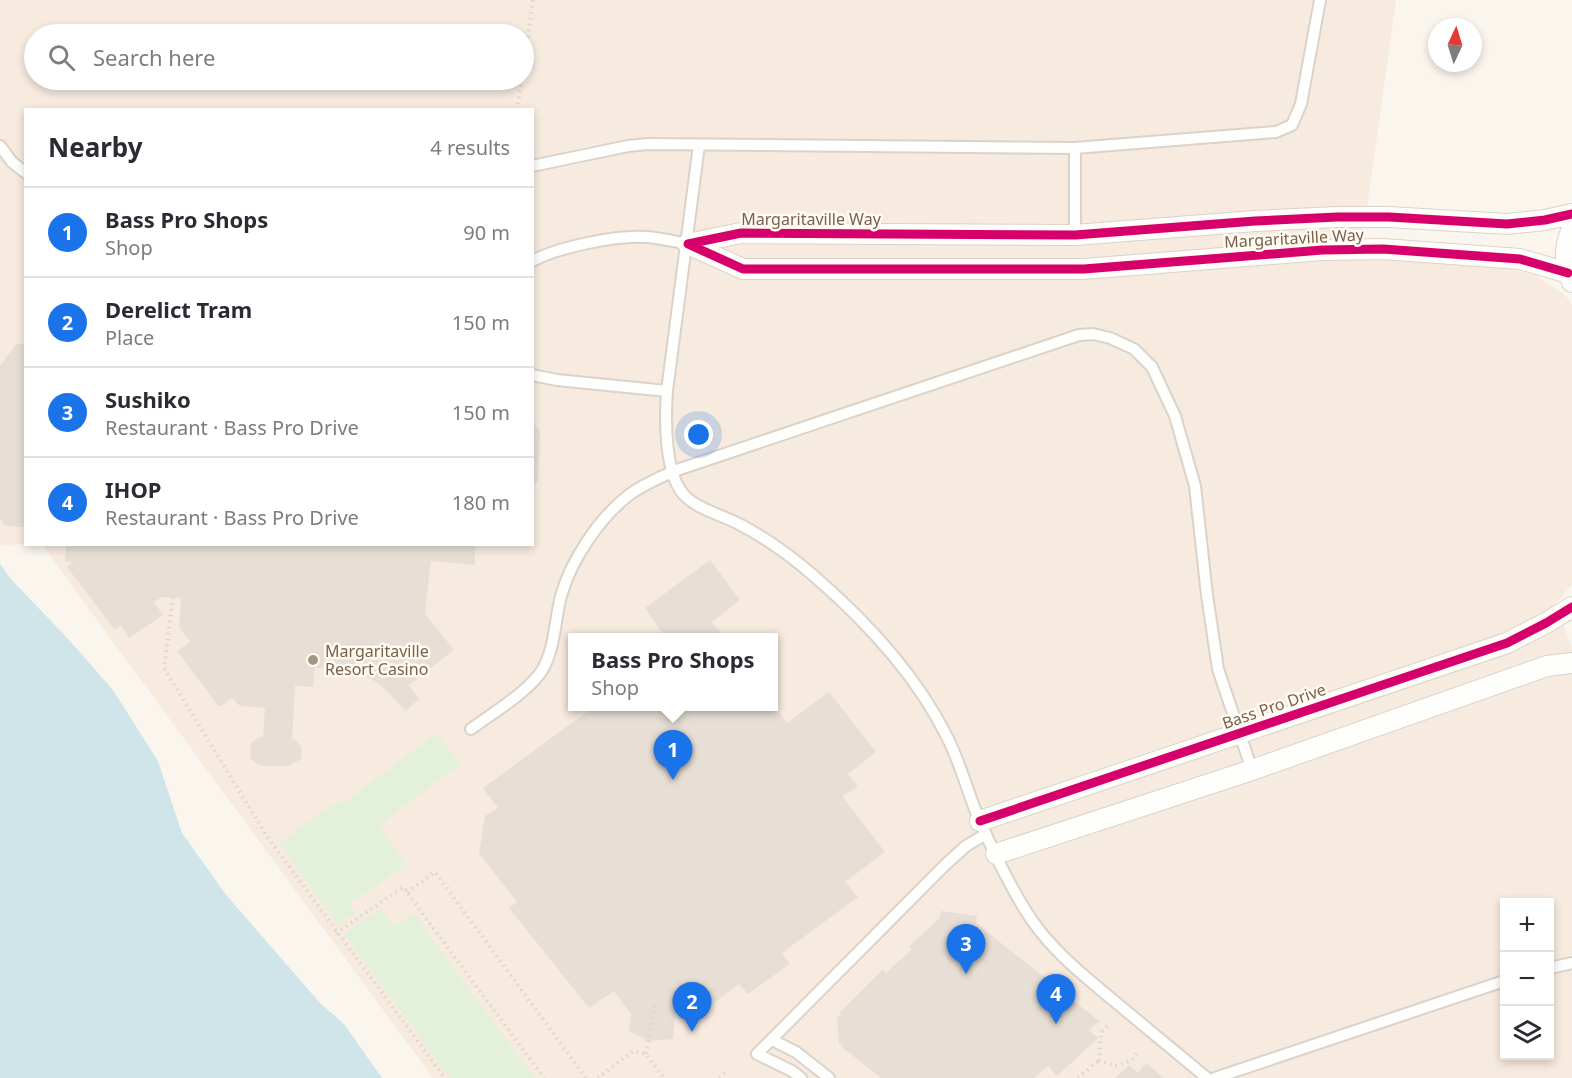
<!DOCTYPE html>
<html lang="en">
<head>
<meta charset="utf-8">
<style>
	:root { --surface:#fff; --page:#f7f7f7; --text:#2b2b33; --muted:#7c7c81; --line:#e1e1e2; --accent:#1a73e8 }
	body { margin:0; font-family:"Noto Sans",sans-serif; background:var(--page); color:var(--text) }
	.controls { position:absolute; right:18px; bottom:18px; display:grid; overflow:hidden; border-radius:0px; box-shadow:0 3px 9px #0003 }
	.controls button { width:54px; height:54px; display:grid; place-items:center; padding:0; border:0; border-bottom:2px solid var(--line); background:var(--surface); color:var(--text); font:30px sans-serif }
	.compass { position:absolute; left:1428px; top:18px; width:54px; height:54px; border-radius:50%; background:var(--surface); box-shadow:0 3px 9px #0003; rotate:4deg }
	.you { position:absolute; left:699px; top:435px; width:21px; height:21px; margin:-15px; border:4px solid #fff; border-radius:50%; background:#1a73e8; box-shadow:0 0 0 9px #1a73e833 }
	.badge { display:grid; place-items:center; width:39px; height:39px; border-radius:50%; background:var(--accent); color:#fff; font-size:20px; font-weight:700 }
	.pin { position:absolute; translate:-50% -50px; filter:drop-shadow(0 2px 3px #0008) }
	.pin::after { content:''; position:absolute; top:32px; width:21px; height:18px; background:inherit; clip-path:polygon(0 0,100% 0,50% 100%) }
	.popup { position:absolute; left:568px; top:633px; width:210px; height:78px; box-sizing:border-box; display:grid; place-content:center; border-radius:0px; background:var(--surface); filter:drop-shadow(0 2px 4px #0005); font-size:20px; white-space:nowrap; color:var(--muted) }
	.popup b { font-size:22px; color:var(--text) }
	.popup::after { content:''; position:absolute; left:50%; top:100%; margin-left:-12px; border:12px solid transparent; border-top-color:var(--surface) }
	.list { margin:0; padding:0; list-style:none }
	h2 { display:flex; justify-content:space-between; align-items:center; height:78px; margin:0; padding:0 24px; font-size:26px }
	h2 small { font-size:20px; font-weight:400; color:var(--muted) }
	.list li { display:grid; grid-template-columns:39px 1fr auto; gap:18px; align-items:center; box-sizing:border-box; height:90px; padding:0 24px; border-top:2px solid var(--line) }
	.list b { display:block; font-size:22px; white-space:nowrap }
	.list p { margin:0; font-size:20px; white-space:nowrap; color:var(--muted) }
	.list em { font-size:20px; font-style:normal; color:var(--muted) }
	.icon { flex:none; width:33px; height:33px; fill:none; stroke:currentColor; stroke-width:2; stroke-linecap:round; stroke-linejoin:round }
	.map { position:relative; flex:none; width:1572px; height:1078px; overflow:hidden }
	.search { position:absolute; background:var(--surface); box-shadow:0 3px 9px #0003; left:24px; top:24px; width:510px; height:66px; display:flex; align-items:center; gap:15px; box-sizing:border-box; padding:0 21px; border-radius:33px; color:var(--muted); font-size:22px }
	.panel { position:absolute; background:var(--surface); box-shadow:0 3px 9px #0003; left:24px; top:108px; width:510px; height:438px; border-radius:0px }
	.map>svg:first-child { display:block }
	.commercial { fill:#f7eadf; fill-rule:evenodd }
	.green { fill:#e4f1d9 }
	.water { fill:#cfe5ea }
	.building { fill:#e7dfd5 }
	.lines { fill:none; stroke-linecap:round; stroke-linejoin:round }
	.service-casing { stroke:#d9d3cc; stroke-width:14 }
	.minor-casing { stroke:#d9d3cc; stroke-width:22 }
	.path { stroke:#ddd6cf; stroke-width:4; stroke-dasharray:1.5 4.5; stroke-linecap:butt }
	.service { stroke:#fefefc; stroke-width:10 }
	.minor { stroke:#fefefc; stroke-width:20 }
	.cycleway-casing { stroke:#fffbf2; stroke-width:13 }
	.cycleway { stroke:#d6006c; stroke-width:9 }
	.poi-dot { fill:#a79584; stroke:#fffbf2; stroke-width:2 }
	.labels { text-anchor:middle; stroke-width:5; stroke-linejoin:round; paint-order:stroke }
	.street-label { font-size:16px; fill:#7b614b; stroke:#fffbf2 }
	.poi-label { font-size:16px; fill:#7b614b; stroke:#fffbf2; text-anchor:start }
</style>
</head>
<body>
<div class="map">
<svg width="1572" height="1078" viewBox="0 0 1572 1078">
	<rect width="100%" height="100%" fill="#faf6ee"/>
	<path class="commercial" d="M0 0H1396L1360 258 1434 262 1510 269 1537 276 1566 296 1572 305V585L1555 603 1572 647V1078H433L69 582 43 545 532 544V110H26L25 544 0 545ZM34 34H524V80H34ZM572 638H774V706H572ZM1504 902H1550V1056H1504Z"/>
	<path class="green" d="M437 733 460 764 379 825 406 864 350 904 356 913 338 925 279 843 339 800 342 804Z
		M380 908 394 927 414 914 535 1078H450L344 934Z"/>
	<path class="water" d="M0 564 10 578 70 641 113 690 158 761 182 833 227 896 320 1003 344 1024 382 1078H0Z"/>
	<path class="building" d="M16 344H26V527L5 526 0 518V366Z
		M532 422 540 431 538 481 532 486Z
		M66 544H475V565L431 561 425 614 454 650 409 685 419 699 406 711 384 688 372 679 347 671 315 668 313 687 295 686 292 739 296 740 302 748 301 759 288 766H261L250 758 251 743 259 737H263L265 708 240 706 232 698 219 707 177 651 190 642 179 627 181 598 162 597 154 602 163 615 129 638 121 625 115 630 67 567 73 562H65Z
		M710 560 740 600 712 622 724 638H666L645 608Z
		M829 692 876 752 848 774 858 787 842 796 885 852 845 882 858 897 782 953 790 964 748 994 739 984 707 1008 691 990 670 1005 676 1006 673 1039 649 1041 629 1031 631 1014 614 991 589 1008 509 908 517 902 479 853 485 816 498 808 483 788 595 706H775L787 723Z
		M941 911 977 916 976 923 1099 1021 1089 1030 1098 1038 1057 1076 1048 1066 1034 1078H881L842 1047V1044H839L837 1017 841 1016 840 1012 883 969 886 973 912 949 909 946 939 919Z
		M1146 1063 1164 1078H1115L1129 1065 1138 1073Z"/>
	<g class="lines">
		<g class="service-casing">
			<path id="service" d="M699 145 667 391C665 419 664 476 686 497 700 510 722 515 739 524 766 538 791 556 814 576 866 621 916 674 947 737 961 764 968 794 980 822 995 854 1011 889 1031 919 1054 953 1088 979 1119 1005 1148 1029 1178 1054 1207 1078
				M0 146 12 162 26 173
				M1075 148V235
				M532 166 628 146 648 144 1075 148 1276 132 1292 125 1301 104 1320 0
				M532 261C559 247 616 235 646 237 660 238 674 241 688 244
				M532 375 557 380 667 391
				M471 729C491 714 533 689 544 667 555 646 555 619 561 596 571 560 600 517 629 495 642 485 659 478 674 471L1079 335 1093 334 1110 338 1134 349 1152 367 1175 416 1195 486 1207 595 1218 669 1252 770
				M1550 968 1572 963
				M772 1040 796 1052 829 1078
				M801 1078 792 1071 757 1054 945 865 966 846 986 834
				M1215 1078 1504 981"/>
		</g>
		<g class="minor-casing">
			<path id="minor" d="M1572 229C1564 246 1564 264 1572 282
				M1568 273 1520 259 1383 249 1322 250 1084 269H743L688 244 741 233 1075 235 1255 221 1337 217H1389L1507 224 1545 220 1572 214
				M980 821 1507 643 1546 623 1572 607
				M996 854 1252 770 1547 666 1572 663"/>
		</g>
		<path class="path" d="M524 67 533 0
			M517 110 522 80
			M173 597 164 668 268 838 445 1078
			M407 892 435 872 586 1078
			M336 933 403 887 544 1078
			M1107 1026 1101 1033 1099 1060 1115 1066 1132 1060 1138 1052
			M646 1054 655 1003
			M598 1078 633 1051 646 1054 664 1078
			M719 1078 726 1072
			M1078 1078 1099 1060"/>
		<use href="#service" class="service"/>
		<use href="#minor" class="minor"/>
		<g class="cycleway-casing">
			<path id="cycleway" d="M1568 273 1520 259 1383 249 1322 250 1084 269H743L688 244 741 233 1075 235 1255 221 1337 217H1389L1507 224 1545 220 1572 214
				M980 821 1507 643 1546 623 1572 607"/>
		</g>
		<use href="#cycleway" class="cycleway"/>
	</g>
	<circle class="poi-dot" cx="313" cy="660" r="6"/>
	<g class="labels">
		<g class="street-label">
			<text x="811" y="225">Margaritaville Way</text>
			<text transform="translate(1294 238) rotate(-3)" y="6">Margaritaville Way</text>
			<text transform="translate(1274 706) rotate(-19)" y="6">Bass Pro Drive</text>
		</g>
		<g class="poi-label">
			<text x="325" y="657">Margaritaville<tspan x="325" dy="18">Resort Casino</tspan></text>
		</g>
	</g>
</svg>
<div class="controls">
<button>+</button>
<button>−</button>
<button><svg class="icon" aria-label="layers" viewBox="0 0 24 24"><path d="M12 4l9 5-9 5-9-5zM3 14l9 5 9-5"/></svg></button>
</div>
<svg class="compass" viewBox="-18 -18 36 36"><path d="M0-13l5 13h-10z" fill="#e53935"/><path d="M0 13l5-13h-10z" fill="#7c7c81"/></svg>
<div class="you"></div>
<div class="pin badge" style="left:673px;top:780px">1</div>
<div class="popup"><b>Bass Pro Shops</b>Shop</div>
<div class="pin badge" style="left:692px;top:1032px">2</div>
<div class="pin badge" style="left:966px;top:974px">3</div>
<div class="pin badge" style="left:1056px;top:1024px">4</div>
<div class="search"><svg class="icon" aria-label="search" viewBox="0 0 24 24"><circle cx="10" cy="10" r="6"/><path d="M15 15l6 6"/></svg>Search here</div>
<section class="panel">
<h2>Nearby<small>4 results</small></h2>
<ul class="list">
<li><span class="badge">1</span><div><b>Bass Pro Shops</b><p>Shop</p></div><em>90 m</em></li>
<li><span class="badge">2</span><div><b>Derelict Tram</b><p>Place</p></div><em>150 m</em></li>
<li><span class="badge">3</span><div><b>Sushiko</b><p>Restaurant · Bass Pro Drive</p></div><em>150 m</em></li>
<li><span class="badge">4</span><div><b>IHOP</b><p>Restaurant · Bass Pro Drive</p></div><em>180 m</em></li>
</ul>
</section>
</div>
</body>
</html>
